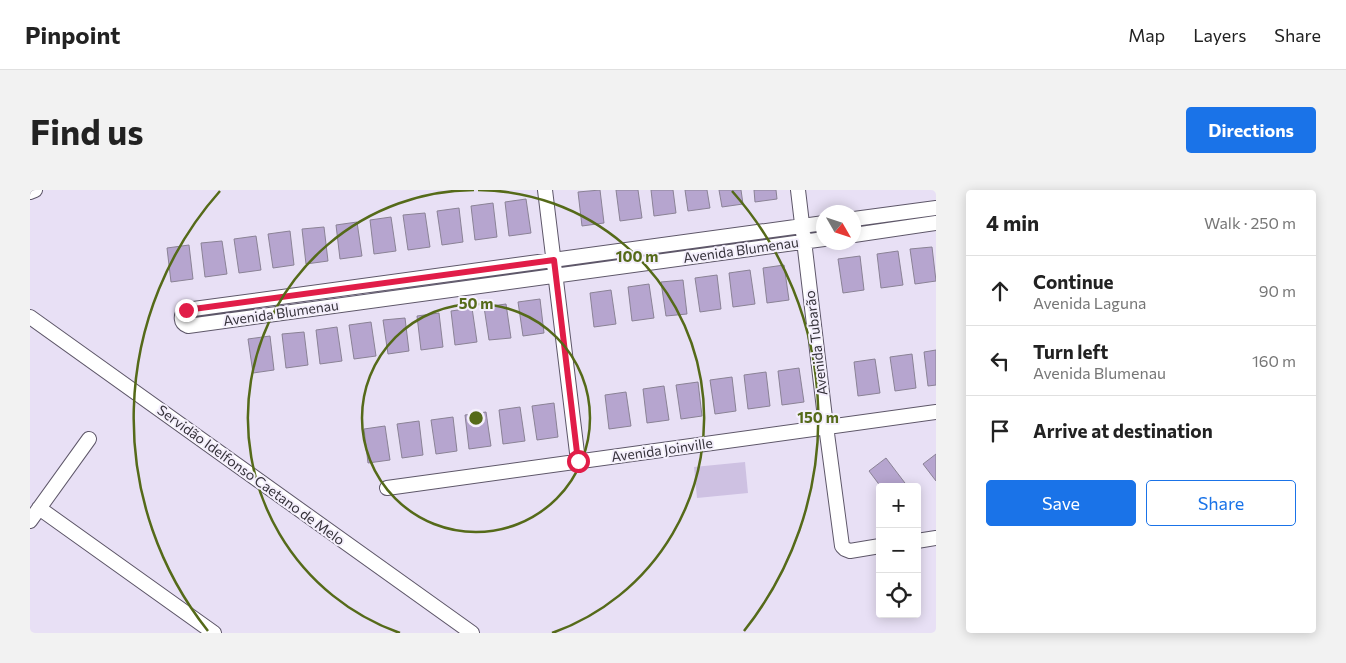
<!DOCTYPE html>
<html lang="en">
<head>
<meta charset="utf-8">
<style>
	:root { --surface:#fff; --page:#f2f2f2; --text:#222; --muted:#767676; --line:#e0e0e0; --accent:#1a73e8 }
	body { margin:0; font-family:Commissioner,sans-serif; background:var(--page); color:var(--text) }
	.controls { position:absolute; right:15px; bottom:15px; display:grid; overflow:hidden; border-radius:5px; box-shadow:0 2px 12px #0003 }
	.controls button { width:45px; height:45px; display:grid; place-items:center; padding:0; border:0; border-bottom:1px solid var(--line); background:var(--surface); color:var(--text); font:25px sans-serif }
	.compass { position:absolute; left:786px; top:15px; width:45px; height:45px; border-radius:50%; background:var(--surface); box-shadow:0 2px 12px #0003; rotate:129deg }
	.stop { position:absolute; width:15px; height:15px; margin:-11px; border:4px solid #e11d48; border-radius:50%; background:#fff }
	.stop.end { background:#e11d48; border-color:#fff; box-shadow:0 1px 5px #0008 }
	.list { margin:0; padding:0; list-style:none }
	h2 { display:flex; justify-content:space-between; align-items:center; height:65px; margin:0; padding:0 20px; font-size:21px }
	h2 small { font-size:16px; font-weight:400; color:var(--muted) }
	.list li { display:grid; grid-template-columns:32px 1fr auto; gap:15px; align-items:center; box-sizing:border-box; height:70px; padding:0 20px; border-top:1px solid var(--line) }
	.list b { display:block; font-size:19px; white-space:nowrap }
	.list p { margin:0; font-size:16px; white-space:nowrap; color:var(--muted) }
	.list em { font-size:16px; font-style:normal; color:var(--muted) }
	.actions { display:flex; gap:10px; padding:15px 20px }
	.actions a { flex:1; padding:11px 0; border:1px solid var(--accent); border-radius:5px; text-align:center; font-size:18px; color:var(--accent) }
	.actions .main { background:var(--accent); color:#fff }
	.icon { flex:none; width:28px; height:28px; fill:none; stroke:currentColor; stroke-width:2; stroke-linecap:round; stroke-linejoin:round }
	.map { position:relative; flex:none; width:906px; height:443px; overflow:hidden; border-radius:5px }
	header { display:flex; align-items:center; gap:30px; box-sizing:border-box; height:70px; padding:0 25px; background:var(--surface); border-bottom:1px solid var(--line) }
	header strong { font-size:24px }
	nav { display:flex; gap:28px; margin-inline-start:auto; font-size:18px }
	.intro { display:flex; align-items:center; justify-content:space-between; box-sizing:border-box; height:120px; padding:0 30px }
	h1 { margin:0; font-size:35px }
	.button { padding:12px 22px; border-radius:5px; background:var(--accent); color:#fff; font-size:18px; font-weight:700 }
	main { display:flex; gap:30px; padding:0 30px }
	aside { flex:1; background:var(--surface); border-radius:5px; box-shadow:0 2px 12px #0003 }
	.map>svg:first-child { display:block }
	.green { fill:#cec1e2 }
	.building { fill:#b6a5cf; stroke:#8a8295 }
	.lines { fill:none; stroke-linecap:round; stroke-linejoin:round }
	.minor-casing { stroke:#5e5769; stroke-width:16 }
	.minor { stroke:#fff; stroke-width:14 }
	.route { stroke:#e11d48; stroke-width:6 }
	.ring { fill:none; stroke:#556a19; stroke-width:2.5 }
	.labels { text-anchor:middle; stroke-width:4; stroke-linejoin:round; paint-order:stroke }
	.street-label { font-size:14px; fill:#35323a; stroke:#f4effc }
	.centre { fill:#556a19; stroke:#f4effc; stroke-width:2.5 }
	.ring-label { font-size:15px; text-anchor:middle; font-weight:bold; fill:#556a19; stroke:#f4effc; stroke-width:4; stroke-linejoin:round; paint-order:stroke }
</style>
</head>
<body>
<header>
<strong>Pinpoint</strong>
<nav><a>Map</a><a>Layers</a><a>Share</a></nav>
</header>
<div class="intro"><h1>Find us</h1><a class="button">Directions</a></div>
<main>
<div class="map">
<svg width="906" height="443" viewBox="0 0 906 443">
	<rect width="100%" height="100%" fill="#e8e0f5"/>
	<path class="green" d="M715 272 718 303 667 308 664 277Z"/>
	<path class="building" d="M570 0 574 33 552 36 548 2Z
		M586 0H608L612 28 590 31Z
		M621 0H643L646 23 624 26Z
		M655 0H677L680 18 658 21Z
		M689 0H711L713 14 692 17Z
		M724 0H746L747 9 725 12Z
		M496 9 501 43 479 46 475 12Z
		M463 13 467 47 445 50 441 16Z
		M429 18 433 52 412 55 407 21Z
		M395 23 400 57 378 60 373 25Z
		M361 27 366 61 344 64 340 30Z
		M327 32 332 66 310 69 306 35Z
		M294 37 298 71 276 74 272 39Z
		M260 41 264 75 243 78 238 44Z
		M226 46 231 80 209 83 204 49Z
		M192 51 197 84 175 87 171 53Z
		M159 55 163 89 141 92 137 58Z
		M902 57 906 91 885 94 880 59Z
		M868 61 873 95 851 98 847 64Z
		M830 66 834 100 813 103 808 69Z
		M754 75 759 110 737 113 733 78Z
		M720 80 725 114 703 117 699 83Z
		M687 85 691 119 670 122 665 88Z
		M653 90 657 124 636 126 631 92Z
		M619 94 624 128 602 131 598 97Z
		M581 100 586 134 564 137 560 103Z
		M510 109 514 143 493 146 488 112Z
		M476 114 481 148 459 150 454 117Z
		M442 118 447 152 425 155 421 121Z
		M409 123 413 157 391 160 387 126Z
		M375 128 379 161 358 164 353 130Z
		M341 132 346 166 324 169 319 135Z
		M307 137 312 171 290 174 286 140Z
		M274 142 278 175 256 178 252 144Z
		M240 146 244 180 223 183 218 149Z
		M906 160V195L898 196 894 162Z
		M882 164 886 198 865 201 860 167Z
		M845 169 850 203 828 206 824 172Z
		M769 178 774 212 752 215 748 181Z
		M736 182 740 216 718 219 714 185Z
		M702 187 706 221 685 224 680 190Z
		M668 192 672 226 651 229 646 195Z
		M634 196 639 230 617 233 613 199Z
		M596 202 601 236 579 239 575 205Z
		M524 213 528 247 507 250 502 216Z
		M490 217 495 251 473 254 469 220Z
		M456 222 461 256 439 259 435 225Z
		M423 227 427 261 406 264 401 230Z
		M389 231 393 265 372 268 367 234Z
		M355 236 360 270 338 273 334 239Z
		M906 264V291L893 274Z
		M856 268 878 297H851L839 281Z"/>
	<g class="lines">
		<g class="minor-casing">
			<path id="minor" d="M515 0 548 271
				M768 0 796 236 812 356 815 359 820 361 850 356
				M0 2 5 0
				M824 29 906 18
				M794 33 156 120C150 125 150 133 158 136L794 49
				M824 45 906 33
				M0 127 442 443
				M357 298 906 222
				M9 318 184 443
				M0 331 59 249
				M887 351 906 348"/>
		</g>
		<use href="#minor" class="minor"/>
	</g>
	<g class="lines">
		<path class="route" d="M156 120 524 70 548 271"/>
	</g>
	<g class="ring">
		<circle cx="446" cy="228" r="114"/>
		<path d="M370 443A228 228 0 0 1 444 0M448 0A228 228 0 0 1 522 443"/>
		<path d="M178 441A342 342 0 0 1 190 1M702 1A342 342 0 0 1 714 441"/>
	</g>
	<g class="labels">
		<g class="street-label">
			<text transform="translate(711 60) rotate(-8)" y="5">Avenida Blumenau</text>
			<text transform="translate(251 123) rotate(-8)" y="5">Avenida Blumenau</text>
			<text transform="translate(786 153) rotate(-97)" y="5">Avenida Tubarão</text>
			<text transform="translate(632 260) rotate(-8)" y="5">Avenida Joinville</text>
			<text transform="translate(221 285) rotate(36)" y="5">Servidão Idelfonso Caetano de Melo</text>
		</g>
	</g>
	<circle cx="446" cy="228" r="8" class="centre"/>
	<g class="ring-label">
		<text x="607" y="72">100 m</text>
		<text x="446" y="119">50 m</text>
		<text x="788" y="233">150 m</text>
	</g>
</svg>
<div class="controls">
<button>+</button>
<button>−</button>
<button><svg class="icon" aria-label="locate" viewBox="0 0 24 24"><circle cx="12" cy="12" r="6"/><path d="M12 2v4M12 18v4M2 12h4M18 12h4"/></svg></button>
</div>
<svg class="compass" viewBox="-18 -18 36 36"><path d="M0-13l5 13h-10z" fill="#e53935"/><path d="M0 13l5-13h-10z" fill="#767676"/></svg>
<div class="stop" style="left:548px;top:271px"></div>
<div class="stop end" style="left:156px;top:120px"></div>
</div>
<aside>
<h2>4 min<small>Walk · 250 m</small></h2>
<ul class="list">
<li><svg class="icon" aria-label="ahead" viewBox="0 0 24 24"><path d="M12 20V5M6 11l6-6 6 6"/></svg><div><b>Continue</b><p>Avenida Laguna</p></div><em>90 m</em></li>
<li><svg class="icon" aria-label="left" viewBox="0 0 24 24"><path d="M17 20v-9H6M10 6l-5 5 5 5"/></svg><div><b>Turn left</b><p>Avenida Blumenau</p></div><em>160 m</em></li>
<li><svg class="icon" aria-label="arrive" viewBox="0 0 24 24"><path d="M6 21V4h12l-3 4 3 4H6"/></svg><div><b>Arrive at destination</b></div></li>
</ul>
<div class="actions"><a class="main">Save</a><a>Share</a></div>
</aside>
</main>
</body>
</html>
